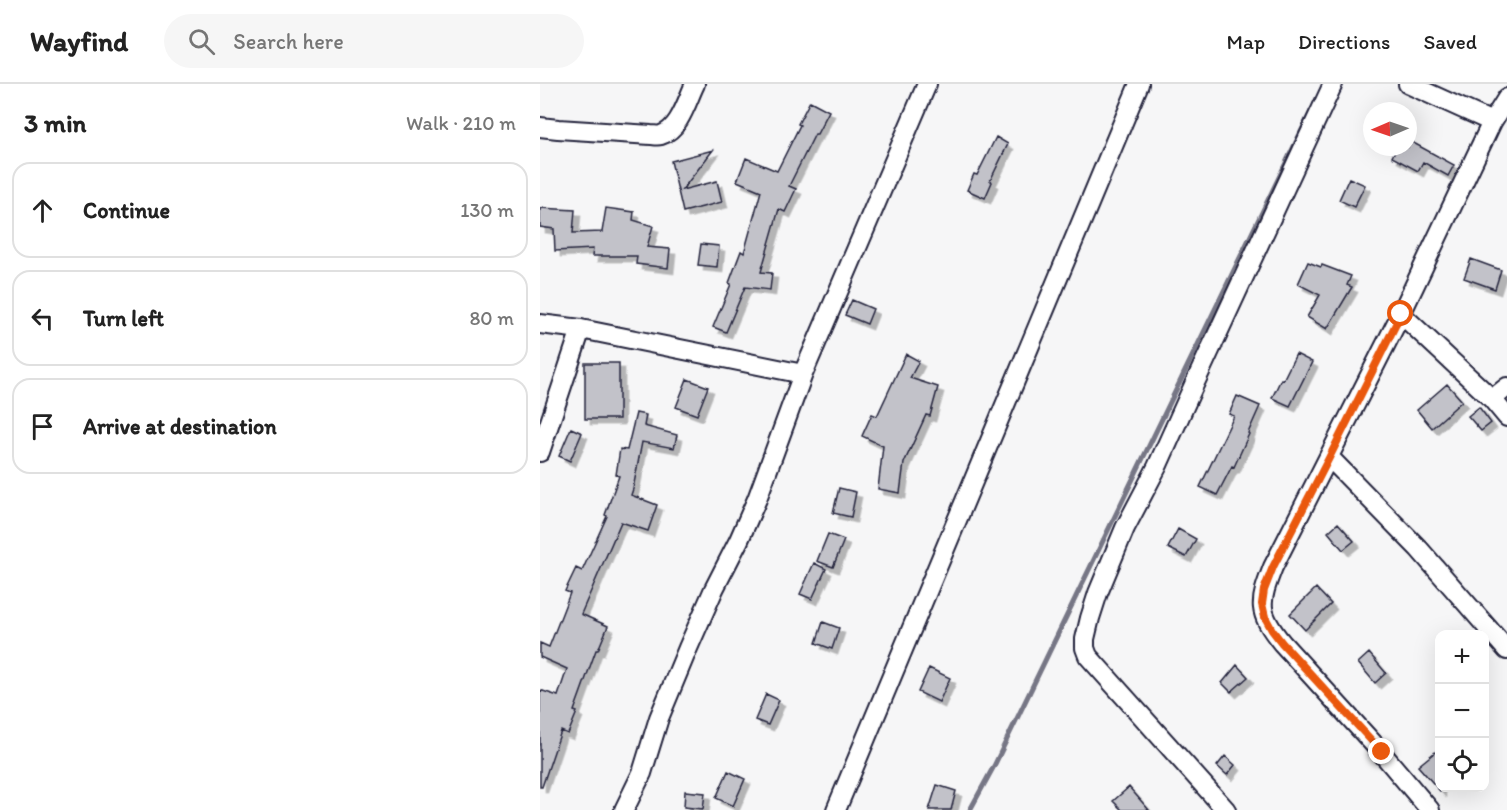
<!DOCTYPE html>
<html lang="en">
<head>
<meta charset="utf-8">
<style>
	:root { --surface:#fff; --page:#f6f6f6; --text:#222; --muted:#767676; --line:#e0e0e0 }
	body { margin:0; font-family:Itim,sans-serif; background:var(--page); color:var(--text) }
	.controls { position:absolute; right:18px; bottom:18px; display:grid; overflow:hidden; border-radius:12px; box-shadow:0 6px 24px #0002 }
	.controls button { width:54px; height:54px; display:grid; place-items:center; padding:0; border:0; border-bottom:2px solid var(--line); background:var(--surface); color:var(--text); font:30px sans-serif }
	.compass { position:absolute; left:823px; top:18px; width:54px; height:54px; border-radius:50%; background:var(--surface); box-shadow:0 6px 24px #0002; rotate:268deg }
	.stop { position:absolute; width:18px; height:18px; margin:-14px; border:4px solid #ea580c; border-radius:50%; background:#fff }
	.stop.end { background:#ea580c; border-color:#fff; box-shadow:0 2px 6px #0008 }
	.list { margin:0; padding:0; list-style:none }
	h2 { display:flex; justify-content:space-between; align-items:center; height:78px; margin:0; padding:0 24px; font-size:26px }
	h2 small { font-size:20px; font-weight:400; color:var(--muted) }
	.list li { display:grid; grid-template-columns:39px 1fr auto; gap:18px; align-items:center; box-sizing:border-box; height:96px; margin:0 12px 12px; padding:0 12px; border:2px solid var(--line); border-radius:18px }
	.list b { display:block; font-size:22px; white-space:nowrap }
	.list em { font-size:20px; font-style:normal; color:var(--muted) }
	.icon { flex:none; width:33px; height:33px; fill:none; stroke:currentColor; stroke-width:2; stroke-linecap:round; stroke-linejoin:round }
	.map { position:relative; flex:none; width:967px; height:726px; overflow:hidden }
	header { display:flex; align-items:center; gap:36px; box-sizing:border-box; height:84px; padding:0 30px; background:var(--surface); border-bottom:2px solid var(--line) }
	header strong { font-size:28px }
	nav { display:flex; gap:33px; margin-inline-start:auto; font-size:21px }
	.search { width:420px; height:54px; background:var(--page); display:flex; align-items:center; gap:15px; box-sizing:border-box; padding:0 21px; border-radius:33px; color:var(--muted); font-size:22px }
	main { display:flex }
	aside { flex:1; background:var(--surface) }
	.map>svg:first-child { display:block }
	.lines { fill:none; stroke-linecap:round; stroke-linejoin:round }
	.stream { stroke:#767685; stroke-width:5 }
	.building { fill:#c2c2c9; stroke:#22223b; stroke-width:1.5; filter:url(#shadow) }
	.minor-casing { stroke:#22223b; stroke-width:22 }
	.minor { stroke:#fff; stroke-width:18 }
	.route { stroke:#ea580c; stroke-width:8 }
</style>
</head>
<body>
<header>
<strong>Wayfind</strong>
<div class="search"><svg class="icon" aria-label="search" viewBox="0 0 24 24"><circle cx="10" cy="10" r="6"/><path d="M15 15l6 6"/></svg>Search here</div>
<nav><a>Map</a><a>Directions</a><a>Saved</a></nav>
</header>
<main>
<aside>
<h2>3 min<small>Walk · 210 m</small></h2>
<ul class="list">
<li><svg class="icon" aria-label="ahead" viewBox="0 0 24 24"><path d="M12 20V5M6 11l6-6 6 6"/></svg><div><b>Continue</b></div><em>130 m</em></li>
<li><svg class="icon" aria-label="left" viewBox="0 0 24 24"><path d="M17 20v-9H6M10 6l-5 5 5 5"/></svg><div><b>Turn left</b></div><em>80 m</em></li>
<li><svg class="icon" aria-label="arrive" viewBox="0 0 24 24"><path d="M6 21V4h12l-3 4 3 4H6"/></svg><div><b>Arrive at destination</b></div></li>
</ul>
</aside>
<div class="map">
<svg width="967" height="726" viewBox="0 0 967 726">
	<defs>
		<filter id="shadow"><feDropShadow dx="5.5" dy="5.5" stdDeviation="0" flood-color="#0004"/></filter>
	</defs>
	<rect width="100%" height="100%" fill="#f6f6f7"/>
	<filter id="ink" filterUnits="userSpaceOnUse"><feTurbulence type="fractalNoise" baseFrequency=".0167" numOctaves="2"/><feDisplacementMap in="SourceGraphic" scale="12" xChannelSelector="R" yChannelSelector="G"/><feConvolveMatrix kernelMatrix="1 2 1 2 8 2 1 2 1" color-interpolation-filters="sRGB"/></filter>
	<g filter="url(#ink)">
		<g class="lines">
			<path class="stream" d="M430 726 454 682 772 25"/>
		</g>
		<path class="building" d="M270 17 289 27 277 50H275L249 102 256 105 245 128 239 125 221 188 232 189 230 206 205 203 186 248 173 243 191 200 189 199 201 167 204 169 221 107 197 97 206 74 237 87 260 41 258 40Z
			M456 53 468 60 450 97 452 98 445 114 427 106 434 90 437 91Z
			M868 56 914 81 908 92 883 78 878 87 852 73 857 63H868Z
			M173 66 142 106 177 97 182 118 143 128 131 77Z
			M809 94 825 101 814 123 799 116Z
			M0 124 35 126 33 149 62 148 66 124 94 128 93 136 113 142 107 163 130 165 128 184 96 180 97 172H52L53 165 15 167 14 145 0 143Z
			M161 160 179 162 177 183 158 181Z
			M931 175 961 186 955 205 924 194Z
			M768 178 781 183 782 181 811 192 807 201 812 203 787 245 767 233 780 211 758 200Z
			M312 216 333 225 327 240 305 231Z
			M366 270 379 277 370 294 398 303 390 332 386 331 364 379 360 409 338 405 343 362 322 352 332 330 337 332Z
			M756 270 772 278 750 322 732 314 741 295 743 296Z
			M45 279H79V335H45Z
			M147 295 168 303 157 331 136 323Z
			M907 300 922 317 892 344 877 326Z
			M697 312 720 322 708 349 709 350 694 383 692 382 677 411 660 403 694 332 689 330Z
			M939 323 951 339 941 347 928 332Z
			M96 329 106 331 104 342 137 351 134 364 102 358 93 405 91 411 117 421 108 447 81 438 41 530 68 542 58 566H56L34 627 37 628 28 650 21 647 2 703H0V606L18 612 27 585 0 573V559L9 563 30 509 25 507 36 484 42 487 67 432 65 431 79 392 76 391 80 365 87 366Z
			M31 344 42 349 30 377 19 372Z
			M299 404 316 408 311 433 293 429Z
			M798 439 814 457 803 466 788 448Z
			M638 445 656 455 646 473 628 464Z
			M288 450 304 456 293 483 277 477Z
			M274 479 286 485 272 515 260 510Z
			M776 504 791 520 765 546 750 530Z
			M283 538 299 544 292 565 276 559Z
			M829 569 846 589 835 599 818 579Z
			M697 581 708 593 691 608 682 599Z
			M389 584 410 594 399 618 378 608Z
			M226 610 239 616 228 641 215 636Z
			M900 664V707L878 682Z
			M685 672 695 681 687 691 677 682Z
			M188 687 205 695 193 722 176 714Z
			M397 701 416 707 411 726H389Z
			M589 703 609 726H582L573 717Z
			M145 707 165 709 163 725 144 723Z"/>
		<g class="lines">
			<g class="minor-casing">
				<path id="minor" d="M868 0 952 38
					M0 43 18 45 111 51C114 51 117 52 121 51 140 45 147 16 155 0
					M861 230 952 315 967 333
					M0 240 41 245 263 290
					M952 315 967 303
					M0 368 41 245
					M789 373 879 465 967 566
					M84 726 102 689 119 634 148 564 174 505 199 456 217 415 263 290 387 0
					M296 726 599 0
					M686 726 548 572 545 564V555L550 534 558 509 585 444 617 383 653 303 793 0
					M890 726 841 668 742 559C717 528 719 519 733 483L861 230 952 38 967 14"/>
			</g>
			<use href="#minor" class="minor"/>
		</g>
	</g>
	<g class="lines" filter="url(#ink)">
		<path class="route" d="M842 668 742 559 732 546 725 533 722 520 724 506 733 483 789 374 861 230"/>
	</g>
</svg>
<div class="controls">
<button>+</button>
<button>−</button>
<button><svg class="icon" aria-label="locate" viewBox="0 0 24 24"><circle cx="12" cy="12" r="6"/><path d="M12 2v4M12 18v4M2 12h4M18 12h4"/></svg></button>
</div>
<svg class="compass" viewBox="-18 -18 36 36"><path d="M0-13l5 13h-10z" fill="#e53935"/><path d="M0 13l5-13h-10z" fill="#767676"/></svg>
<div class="stop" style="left:861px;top:230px"></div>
<div class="stop end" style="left:842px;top:668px"></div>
</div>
</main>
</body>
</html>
